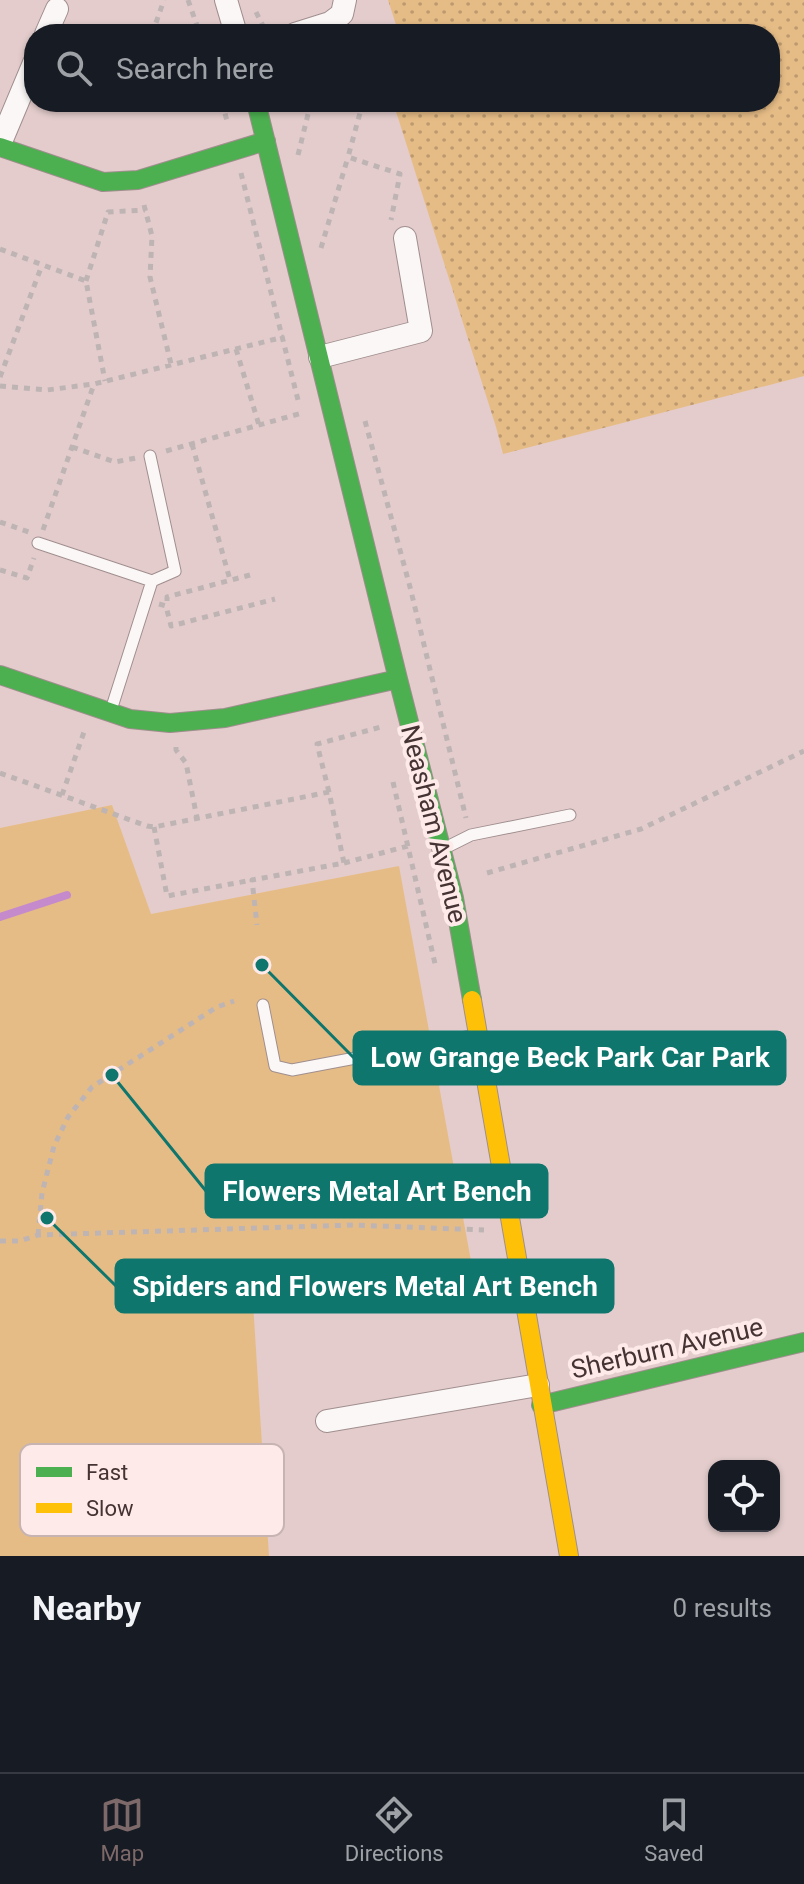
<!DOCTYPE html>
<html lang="en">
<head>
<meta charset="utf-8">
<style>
	:root { --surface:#171b24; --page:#242831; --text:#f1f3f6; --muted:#9ea1a6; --line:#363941; --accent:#7d6969 }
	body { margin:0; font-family:Roboto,sans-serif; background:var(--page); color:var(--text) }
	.controls { position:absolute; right:24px; bottom:24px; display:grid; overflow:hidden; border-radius:16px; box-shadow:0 2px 6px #0004 }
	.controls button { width:72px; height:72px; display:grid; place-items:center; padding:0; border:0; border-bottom:2px solid var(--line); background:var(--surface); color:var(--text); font:40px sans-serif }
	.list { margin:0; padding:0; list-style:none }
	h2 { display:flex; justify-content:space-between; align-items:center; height:104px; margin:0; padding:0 32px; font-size:34px }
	h2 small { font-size:26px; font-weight:400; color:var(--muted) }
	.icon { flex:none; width:44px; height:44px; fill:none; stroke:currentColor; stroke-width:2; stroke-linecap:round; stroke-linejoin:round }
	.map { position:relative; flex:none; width:804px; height:1556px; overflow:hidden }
	.search { position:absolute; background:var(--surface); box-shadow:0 2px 6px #0004; left:24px; right:24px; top:24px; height:88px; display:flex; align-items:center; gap:20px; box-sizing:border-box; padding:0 28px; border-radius:32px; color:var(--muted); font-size:30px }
	.sheet { height:216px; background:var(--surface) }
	nav { display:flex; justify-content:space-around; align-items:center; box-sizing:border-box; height:112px; border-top:2px solid var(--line); background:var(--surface); font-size:22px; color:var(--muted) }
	nav a { display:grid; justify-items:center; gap:4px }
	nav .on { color:var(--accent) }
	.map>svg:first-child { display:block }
	.grass { fill:url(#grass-dots) }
	.green { fill:#e6bc86 }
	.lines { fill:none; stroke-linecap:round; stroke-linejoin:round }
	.stream { stroke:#c48acb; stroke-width:8 }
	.lane-casing { stroke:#a08e8e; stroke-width:13 }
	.street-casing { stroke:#a08e8e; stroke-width:24 }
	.fast-casing { stroke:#a08e8e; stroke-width:20 }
	.slow-casing { stroke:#a08e8e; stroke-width:20 }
	.path { stroke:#beb4b4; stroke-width:5; stroke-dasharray:6 6; stroke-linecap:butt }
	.lane { stroke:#fbf7f7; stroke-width:11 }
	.street { stroke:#fbf7f7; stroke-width:22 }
	.fast { stroke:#4caf50; stroke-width:18 }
	.slow { stroke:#ffc107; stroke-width:18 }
	.labels { text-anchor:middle; stroke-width:8; stroke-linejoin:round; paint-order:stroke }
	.street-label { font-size:26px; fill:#453333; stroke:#fdeae9 }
	.key { fill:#fdeae9; stroke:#c6b3b2; stroke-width:2 }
	.key-label { font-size:22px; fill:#453333 }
	.leader { fill:none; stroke:#0f766e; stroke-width:3 }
	.callout-dot { fill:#0f766e; stroke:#fdeae9; stroke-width:3 }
	.callout { fill:#0f766e; stroke:#0f766e; stroke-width:3 }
	.callout-label { font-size:28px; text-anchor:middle; font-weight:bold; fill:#fff }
</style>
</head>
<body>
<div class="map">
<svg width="804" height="1556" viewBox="0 0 804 1556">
	<defs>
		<pattern id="grass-dots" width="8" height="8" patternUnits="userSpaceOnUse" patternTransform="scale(2)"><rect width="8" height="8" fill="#e6bc86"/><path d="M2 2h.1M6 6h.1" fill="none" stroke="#bc996e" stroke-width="1.8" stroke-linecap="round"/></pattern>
	</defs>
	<rect width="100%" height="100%" fill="#e4cccc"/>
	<path class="grass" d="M388 0H804V376L503 454 496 427 393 102H770V34H399Z"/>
	<path class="green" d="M112 805 151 914 399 866 471 1261 253 1302 269 1556H0V828Z"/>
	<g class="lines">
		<path class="stream" d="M0 917 67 895"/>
		<g class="lane-casing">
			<path id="lane" d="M38 543 152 581 175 571 150 456
				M111 710 152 581
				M443 849 471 835 570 815
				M263 1005 275 1066 292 1070 477 1035"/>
		</g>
		<g class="street-casing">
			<path id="street" d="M226 0 236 34
				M46 34 57 9
				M295 34 330 23 342 14 345 0
				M0 144 34 63
				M320 357 421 331 405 238
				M327 1421 538 1385"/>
		</g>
		<g class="fast-casing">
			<path id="fast" d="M256 102 398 679 454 898 472 1000
				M0 147 103 182 138 180 266 141
				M0 675 130 719 170 723 225 718 398 679
				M541 1405 804 1342"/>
		</g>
		<g class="slow-casing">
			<path id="slow" d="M472 1000 569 1556"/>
		</g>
		<path class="path" d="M188 0 200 34
			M256 12 267 34
			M152 34 164 0
			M222 102 228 125
			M363 102 348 157 400 174 391 220
			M298 155 311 102
			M241 173 299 404
			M144 205 152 236 150 277 171 364
			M321 248 348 157
			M0 249 86 281 105 381
			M86 281 108 212 145 210
			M236 349 259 425
			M0 377 42 265
			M0 386 47 390 94 384 284 337
			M365 421 410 587 466 818
			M192 444 230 580
			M72 447 115 462 136 458
			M166 451 302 413
			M0 522 29 532
			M43 530 94 384
			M0 570 27 578 34 558
			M167 601V597L250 575
			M159 604 166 606 171 626 275 599
			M176 747V750L186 763 197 818
			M0 773 147 826 154 827 329 792 344 863 252 880 257 925
			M393 782 436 968
			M329 792 317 744 381 727V730
			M62 795 84 732
			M154 827 167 896 252 880
			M344 863 408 846
			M487 873 641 829 804 751
			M38 1235 42 1193 54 1146 68 1117 92 1087 217 1007 234 1001
			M0 1241H20L38 1235 353 1225 484 1230"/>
		<use href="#lane" class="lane"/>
		<use href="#street" class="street"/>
		<use href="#fast" class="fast"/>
		<use href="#slow" class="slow"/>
	</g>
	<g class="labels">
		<g class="street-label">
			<text transform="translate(434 824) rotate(76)" y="9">Neasham Avenue</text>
			<text transform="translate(667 1348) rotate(-13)" y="9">Sherburn Avenue</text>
		</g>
	</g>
	<rect x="20" y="1444" width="264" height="92" rx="12" class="key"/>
	<rect x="36" y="1467" width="36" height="10" fill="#4caf50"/>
	<rect x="36" y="1503" width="36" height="10" fill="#ffc107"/>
	<g class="key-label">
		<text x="86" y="1480">Fast</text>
		<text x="86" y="1516">Slow</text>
	</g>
	<path class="leader" d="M262 965L354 1058M112 1075L206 1191M47 1218L116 1286"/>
	<g class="callout-dot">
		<circle cx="262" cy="965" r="8"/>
		<circle cx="112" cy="1075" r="8"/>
		<circle cx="47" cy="1218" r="8"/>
	</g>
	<g class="callout">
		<rect x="354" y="1032" width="431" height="52" rx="8"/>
		<rect x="206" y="1165" width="341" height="52" rx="8"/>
		<rect x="116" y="1260" width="497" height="52" rx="8"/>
	</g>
	<g class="callout-label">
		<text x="570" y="1067">Low Grange Beck Park Car Park</text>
		<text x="377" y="1201">Flowers Metal Art Bench</text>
		<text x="365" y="1296">Spiders and Flowers Metal Art Bench</text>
	</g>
</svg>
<div class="controls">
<button><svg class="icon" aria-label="locate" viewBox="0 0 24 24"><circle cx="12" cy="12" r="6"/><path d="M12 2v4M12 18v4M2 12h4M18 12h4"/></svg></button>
</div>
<div class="search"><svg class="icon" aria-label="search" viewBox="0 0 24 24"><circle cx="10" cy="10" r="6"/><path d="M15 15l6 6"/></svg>Search here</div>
</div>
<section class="sheet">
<h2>Nearby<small>0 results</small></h2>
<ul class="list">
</ul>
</section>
<nav>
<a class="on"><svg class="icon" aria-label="map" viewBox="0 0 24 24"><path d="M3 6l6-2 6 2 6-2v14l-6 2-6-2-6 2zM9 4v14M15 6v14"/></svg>Map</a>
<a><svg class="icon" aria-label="directions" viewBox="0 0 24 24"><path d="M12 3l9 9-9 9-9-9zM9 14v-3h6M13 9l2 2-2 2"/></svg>Directions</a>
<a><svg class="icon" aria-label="saved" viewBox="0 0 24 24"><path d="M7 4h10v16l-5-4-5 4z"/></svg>Saved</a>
</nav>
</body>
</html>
